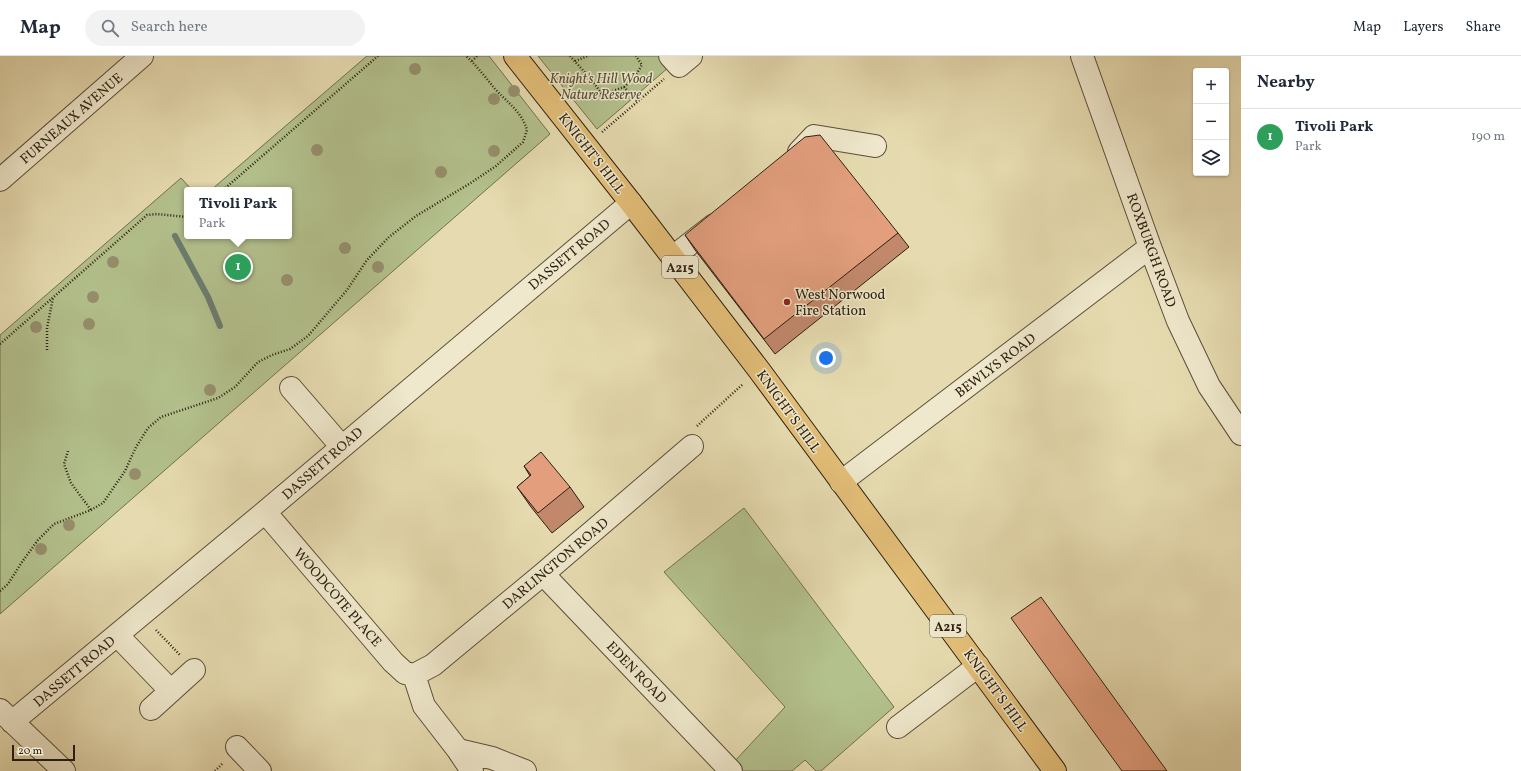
<!DOCTYPE html>
<html lang="en">
<head>
<meta charset="utf-8">
<style>
	:root { --surface:#fff; --page:#f2f2f3; --text:#1f2937; --muted:#747a83; --line:#e0e1e3; --accent:#8f2418 }
	body { margin:0; font-family:Vollkorn,serif; background:var(--page); color:var(--text) }
	.controls { position:absolute; right:12px; top:12px; display:grid; overflow:hidden; border-radius:4px; box-shadow:0 1px 3px #0004 }
	.controls button { width:36px; height:36px; display:grid; place-items:center; padding:0; border:0; border-bottom:1px solid var(--line); background:var(--surface); color:var(--text); font:20px sans-serif }
	.scale { position:absolute; left:12px; bottom:10px; width:63px; box-sizing:border-box; padding-left:4px; border:2px solid #2d2011; border-top:0; font-size:11px; line-height:14px; white-space:nowrap; color:#2d2011; -webkit-text-stroke:3px #efe8cc; paint-order:stroke }
	.you { position:absolute; left:826px; top:302px; width:14px; height:14px; margin:-10px; border:3px solid #fff; border-radius:50%; background:#1a73e8; box-shadow:0 0 0 6px #1a73e833 }
	.badge { display:grid; place-items:center; width:26px; height:26px; border-radius:50%; background:var(--accent); color:#fff; font-size:13px; font-weight:700 }
	.pin { position:absolute; translate:-50% -50%; border:2px solid #fff; box-shadow:0 1px 4px #0006 }
	.popup { position:absolute; left:184px; top:131px; width:108px; height:52px; box-sizing:border-box; display:grid; place-content:center; border-radius:4px; background:var(--surface); filter:drop-shadow(0 1px 3px #0005); font-size:13px; white-space:nowrap; color:var(--muted) }
	.popup b { font-size:15px; color:var(--text) }
	.popup::after { content:''; position:absolute; left:50%; top:100%; margin-left:-8px; border:8px solid transparent; border-top-color:var(--surface) }
	.list { margin:0; padding:0; list-style:none }
	h2 { display:flex; justify-content:space-between; align-items:center; height:52px; margin:0; padding:0 16px; font-size:17px }
	h2 small { font-size:13px; font-weight:400; color:var(--muted) }
	.list li { display:grid; grid-template-columns:26px 1fr auto; gap:12px; align-items:center; box-sizing:border-box; height:56px; padding:0 16px; border-top:1px solid var(--line) }
	.list b { display:block; font-size:15px; white-space:nowrap }
	.list p { margin:0; font-size:13px; white-space:nowrap; color:var(--muted) }
	.list em { font-size:13px; font-style:normal; color:var(--muted) }
	.icon { flex:none; width:22px; height:22px; fill:none; stroke:currentColor; stroke-width:2; stroke-linecap:round; stroke-linejoin:round }
	.map { position:relative; flex:none; width:1241px; height:715px; overflow:hidden }
	header { display:flex; align-items:center; gap:24px; box-sizing:border-box; height:56px; padding:0 20px; background:var(--surface); border-bottom:1px solid var(--line) }
	header strong { font-size:19px }
	nav { display:flex; gap:22px; margin-inline-start:auto; font-size:14px }
	.search { width:280px; height:36px; background:var(--page); display:flex; align-items:center; gap:10px; box-sizing:border-box; padding:0 14px; border-radius:22px; color:var(--muted); font-size:15px }
	main { display:flex }
	aside { flex:1; background:var(--surface) }
	.map>svg:first-child { display:block }
	.green { fill:#b3c18d; stroke:#70704f }
	.lines { fill:none; stroke-linecap:round; stroke-linejoin:round }
	.stream { stroke:#6c7d70; stroke-width:6 }
	.minor-casing { stroke:#5b4f39; stroke-width:24 }
	.major-casing { stroke:#2d2011; stroke-width:24 }
	.path { stroke:#2d2011; stroke-width:2.5; stroke-dasharray:1 2; stroke-linecap:butt }
	.minor { stroke:#efe8cc; stroke-width:22 }
	.major { stroke:#e3be78; stroke-width:22 }
	.tree { fill:#968f6d }
	.wall { fill:#c2886c; stroke:#2d2011 }
	.building { fill:#e29e7d; stroke:#2d2011 }
	.poi-dot { fill:#8f2418; stroke:#efe8cc; stroke-width:1.5 }
	.labels { text-anchor:middle; stroke-width:3; stroke-linejoin:round; paint-order:stroke }
	.shield { fill:#efe8cc; stroke:#675c49; stroke-width:1 }
	.shield-label { font-size:13px; font-weight:bold; fill:#2d2011 }
	.park-label { font-size:14px; font-style:italic; fill:#555036; stroke:#efe8cc }
	.street-label { font-size:14px; fill:#2d2011; stroke:#efe8cc }
	.poi-label { font-size:14px; fill:#2d2011; stroke:#efe8cc; text-anchor:start }
</style>
</head>
<body>
<header>
<strong>Map</strong>
<div class="search"><svg class="icon" aria-label="search" viewBox="0 0 24 24"><circle cx="10" cy="10" r="6"/><path d="M15 15l6 6"/></svg>Search here</div>
<nav><a>Map</a><a>Layers</a><a>Share</a></nav>
</header>
<main>
<div class="map">
<svg width="1241" height="715" viewBox="0 0 1241 715">
	<rect width="100%" height="100%" fill="#e6dbb0"/>
	<filter id="stains"><feTurbulence type="fractalNoise" baseFrequency=".005" numOctaves="4"/><feColorMatrix values="0 0 0 0 .2 0 0 0 0 .09 0 0 0 0 .02 0 0 0 .5 -.17"/></filter>
	<radialGradient id="worn" r=".72"><stop offset=".6" stop-color="#630" stop-opacity="0"/><stop offset="1" stop-color="#630" stop-opacity=".3"/></radialGradient>
	<path class="green" d="M367 0H489L550 78 0 558V279L181 122 192 134H187V180H289V134H211Z
		M538 0H659L669 11 597 73Z
		M744 452 894 651 821 715H816L805 704 792 715H743L734 706 785 651 664 516Z"/>
	<g class="lines">
		<path class="stream" d="M175 180 208 241 220 270"/>
		<g class="minor-casing">
			<path id="minor" d="M670 0 679 10 691 0
				M1082 0 1150 191 1178 265 1209 330 1241 378
				M799 96 814 80 875 90
				M0 124 142 0
				M673 201 714 169
				M291 332 342 391
				M841 426 1150 191
				M265 456 393 606 405 617 414 619
				M543 518 731 715
				M117 579 171 635
				M414 619 433 609 543 518 692 390
				M414 619 424 650 458 694 472 715
				M151 653 194 614
				M0 654 64 715
				M12 666 265 456 631 147
				M898 671 978 610
				M237 691 260 715
				M458 694 492 702 525 715"/>
		</g>
		<g class="major-casing">
			<path id="major" d="M515 0 631 147 759 314 1055 715"/>
		</g>
		<path class="path" d="M570 0 591 23 601 37 610 36 624 31 638 46
			M472 5 477 0
			M575 5 588 0
			M624 31 634 22 642 9 636 0
			M602 76 664 23
			M223 134 378 0
			M0 288 147 159 157 158 187 161
			M47 294V272L53 242
			M697 370 743 328
			M68 395 64 408 71 427 91 454
			M0 535 8 528 22 506 38 484 54 468 91 454 103 447 125 415 136 391 148 372 161 361 218 342 235 331 258 306 272 299 290 293 308 280 347 234 367 204 389 181 416 160 469 128 496 110 523 86 527 74C522 56 507 46 495 33 486 22 477 10 466 0
			M156 574 180 599
			M215 715 223 707"/>
		<use href="#minor" class="minor"/>
		<use href="#major" class="major"/>
	</g>
	<g class="tree">
		<circle cx="415" cy="13" r="6"/>
		<circle cx="514" cy="35" r="6"/>
		<circle cx="494" cy="43" r="6"/>
		<circle cx="317" cy="94" r="6"/>
		<circle cx="494" cy="95" r="6"/>
		<circle cx="441" cy="116" r="6"/>
		<circle cx="345" cy="192" r="6"/>
		<circle cx="113" cy="206" r="6"/>
		<circle cx="378" cy="211" r="6"/>
		<circle cx="287" cy="224" r="6"/>
		<circle cx="93" cy="241" r="6"/>
		<circle cx="89" cy="268" r="6"/>
		<circle cx="36" cy="271" r="6"/>
		<circle cx="210" cy="334" r="6"/>
		<circle cx="135" cy="418" r="6"/>
		<circle cx="69" cy="469" r="6"/>
		<circle cx="41" cy="493" r="6"/>
	</g>
	<path class="wall" d="M898 177 909 191 775 298 695 194 685 179Z
		M524 410 570 431 584 451 552 477 531 451 517 431 530 420Z"/>
	<path class="building" d="M820 79 898 177 764 283 685 179 805 81Z
		M541 396 570 431 538 457 517 431 531 419 524 410Z
		M1041 541 1167 715H1122L1011 562Z"/>
	<circle class="poi-dot" cx="787" cy="246" r="4"/>
	<g class="labels">
		<g class="shield">
			<rect x="662" y="200" width="36" height="22" rx="3"/>
			<rect x="930" y="559" width="36" height="22" rx="3"/>
		</g>
		<g class="shield-label">
			<text x="680" y="216">A215</text>
			<text x="948" y="575">A215</text>
		</g>
		<g class="park-label">
			<text x="601" y="27">Knight's Hill Wood<tspan x="601" dy="16">Nature Reserve</tspan></text>
		</g>
		<g class="street-label">
			<text transform="translate(71 62) rotate(-41)" y="5">FURNEAUX AVENUE</text>
			<text transform="translate(592 97) rotate(52)" y="5">KNIGHT'S HILL</text>
			<text transform="translate(1152 194) rotate(70)" y="5">ROXBURGH ROAD</text>
			<text transform="translate(569 198) rotate(-40)" y="5">DASSETT ROAD</text>
			<text transform="translate(995 309) rotate(-37)" y="5">BEWLYS ROAD</text>
			<text transform="translate(789 355) rotate(54)" y="5">KNIGHT'S HILL</text>
			<text transform="translate(322 407) rotate(-41)" y="5">DASSETT ROAD</text>
			<text transform="translate(555 507) rotate(-40)" y="5">DARLINGTON ROAD</text>
			<text transform="translate(338 541) rotate(49)" y="5">WOODCOTE PLACE</text>
			<text transform="translate(74 615) rotate(-40)" y="5">DASSETT ROAD</text>
			<text transform="translate(637 616) rotate(46)" y="5">EDEN ROAD</text>
			<text transform="translate(996 634) rotate(54)" y="5">KNIGHT'S HILL</text>
		</g>
		<g class="poi-label">
			<text x="795" y="243">West Norwood<tspan x="795" dy="16">Fire Station</tspan></text>
		</g>
	</g>
	<rect width="100%" height="100%" filter="url(#stains)"/>
	<rect width="100%" height="100%" fill="url(#worn)"/>
</svg>
<div class="controls">
<button>+</button>
<button>−</button>
<button><svg class="icon" aria-label="layers" viewBox="0 0 24 24"><path d="M12 4l9 5-9 5-9-5zM3 14l9 5 9-5"/></svg></button>
</div>
<div class="scale">20 m</div>
<div class="you"></div>
<div class="pin badge" style="left:238px;top:211px;background:#2e9e5b">1</div>
<div class="popup"><b>Tivoli Park</b>Park</div>
</div>
<aside>
<h2>Nearby<small></small></h2>
<ul class="list">
<li><span class="badge" style="background:#2e9e5b">1</span><div><b>Tivoli Park</b><p>Park</p></div><em>190 m</em></li>
</ul>
</aside>
</main>
</body>
</html>
